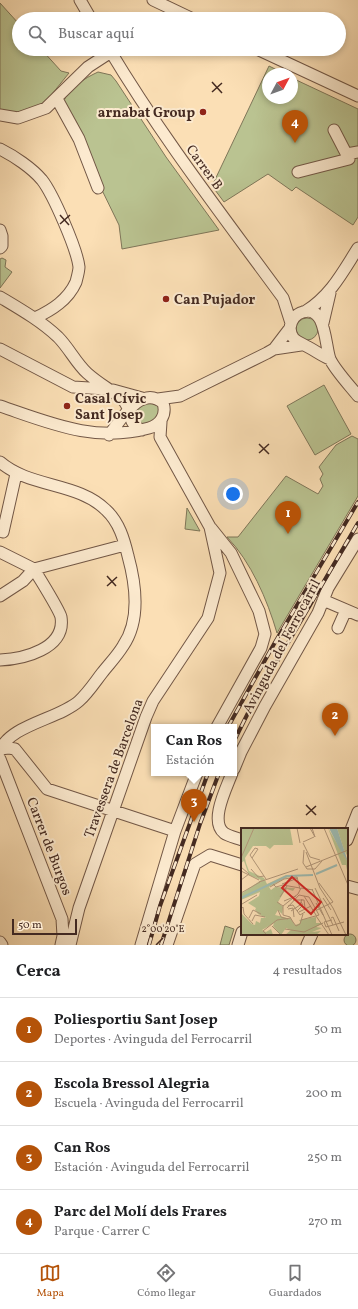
<!DOCTYPE html>
<html lang="es">
<head>
<meta charset="utf-8">
<style>
	:root { --surface:#fff; --page:#f6f6f6; --text:#202124; --muted:#757577; --line:#e0e0e0; --accent:#b45309 }
	body { margin:0; font-family:Vollkorn,serif; background:var(--page); color:var(--text) }
	.compass { position:absolute; left:262px; top:68px; width:36px; height:36px; border-radius:50%; background:var(--surface); box-shadow:0 2px 6px #0003; rotate:49deg }
	.scale { position:absolute; left:12px; bottom:10px; width:65px; box-sizing:border-box; padding-left:4px; border:2px solid #442a21; border-top:0; font-size:11px; line-height:14px; white-space:nowrap; color:#442a21; -webkit-text-stroke:3px #fceacf; paint-order:stroke }
	.you { position:absolute; left:233px; top:494px; width:14px; height:14px; margin:-10px; border:3px solid #fff; border-radius:50%; background:#1a73e8; box-shadow:0 0 0 6px #1a73e833 }
	.badge { display:grid; place-items:center; width:26px; height:26px; border-radius:50%; background:var(--accent); color:#fff; font-size:13px; font-weight:700 }
	.pin { position:absolute; translate:-50% -33px; filter:drop-shadow(0 1px 2px #0008) }
	.pin::after { content:''; position:absolute; top:21px; width:14px; height:12px; background:inherit; clip-path:polygon(0 0,100% 0,50% 100%) }
	.popup { position:absolute; left:151px; top:724px; width:86px; height:52px; box-sizing:border-box; display:grid; place-content:center; border-radius:0px; background:var(--surface); filter:drop-shadow(0 1px 3px #0005); font-size:13px; white-space:nowrap; color:var(--muted) }
	.popup b { font-size:15px; color:var(--text) }
	.popup::after { content:''; position:absolute; left:50%; top:100%; margin-left:-8px; border:8px solid transparent; border-top-color:var(--surface) }
	.list { margin:0; padding:0; list-style:none }
	h2 { display:flex; justify-content:space-between; align-items:center; height:52px; margin:0; padding:0 16px; font-size:17px }
	h2 small { font-size:13px; font-weight:400; color:var(--muted) }
	.list li { display:grid; grid-template-columns:26px 1fr auto; gap:12px; align-items:center; box-sizing:border-box; height:64px; padding:0 16px; border-top:1px solid var(--line) }
	.list b { display:block; font-size:15px; white-space:nowrap }
	.list p { margin:0; font-size:13px; white-space:nowrap; color:var(--muted) }
	.list em { font-size:13px; font-style:normal; color:var(--muted) }
	.icon { flex:none; width:22px; height:22px; fill:none; stroke:currentColor; stroke-width:2; stroke-linecap:round; stroke-linejoin:round }
	.map { position:relative; flex:none; width:358px; height:945px; overflow:hidden }
	.search { position:absolute; background:var(--surface); box-shadow:0 2px 6px #0003; left:12px; right:12px; top:12px; height:44px; display:flex; align-items:center; gap:10px; box-sizing:border-box; padding:0 14px; border-radius:22px; color:var(--muted); font-size:15px }
	.sheet { height:308px; background:var(--surface) }
	nav { display:flex; justify-content:space-around; align-items:center; box-sizing:border-box; height:56px; border-top:1px solid var(--line); background:var(--surface); font-size:11px; color:var(--muted) }
	nav a { display:grid; justify-items:center; gap:2px }
	nav .on { color:var(--accent) }
	.map>svg:first-child { display:block }
	.green { fill:#bac391; stroke:#7f7659 }
	.lines { fill:none; stroke-linecap:round; stroke-linejoin:round }
	.minor-casing { stroke:#725746; stroke-width:13 }
	.minor { stroke:#fceacf; stroke-width:11 }
	.rail-casing { stroke:#442a21; stroke-width:4 }
	.rail { stroke:#fceacf; stroke-width:2.5; stroke-dasharray:8; stroke-linecap:butt }
	.ticks { fill:none; stroke:#442a21; stroke-width:1.5 }
	.poi-dot { fill:#8f2418; stroke:#fceacf; stroke-width:1.5 }
	.labels { text-anchor:middle; stroke-width:4; stroke-linejoin:round; paint-order:stroke }
	.poi-label { font-size:14px; font-weight:bold; fill:#442a21; stroke:#fceacf; text-anchor:start }
	.street-label { font-size:14px; fill:#442a21; stroke:#fceacf }
	.inset-river { fill:none; stroke:#9fbcb3; stroke-width:2 }
	.inset-road { fill:none; stroke:#b2977a; stroke-width:1 }
	.view { fill:#d62828; fill-opacity:0.15; stroke:#d62828; stroke-width:2 }
	.inset-edge { fill:none; stroke:#442a21; stroke-width:2 }
	.ticks-label { font-size:10px; text-anchor:middle; fill:#442a21; stroke:#fceacf; stroke-width:4; stroke-linejoin:round; paint-order:stroke }
</style>
</head>
<body>
<div class="map">
<svg width="358" height="945" viewBox="0 0 358 945">
	<rect width="100%" height="100%" fill="#fbdfb5"/>
	<filter id="stains"><feTurbulence type="fractalNoise" baseFrequency=".005" numOctaves="4"/><feColorMatrix values="0 0 0 0 .2 0 0 0 0 .09 0 0 0 0 .02 0 0 0 .5 -.17"/></filter>
	<radialGradient id="worn" r=".72"><stop offset=".6" stop-color="#630" stop-opacity="0"/><stop offset="1" stop-color="#630" stop-opacity=".3"/></radialGradient>
	<path class="green" d="M0 3 19 24V49H41L61 71 69 73 44 104 19 113 0 111Z
		M269 66 285 74H268V98H292V78L358 109V217L353 225 296 187 292 191 268 174 224 202 212 186Z
		M98 72 111 75 116 81 166 157 219 230 122 249 119 225 99 184 63 103C68 88 85 78 98 72Z
		M2 258 6 260 5 267 12 272 0 288V259Z
		M296 329a11 11 0 1 1 22 0a11 11 0 1 1-22 0Z
		M324 385 351 434 315 455 287 406Z
		M149 402 160 407C158 419 151 427 137 423L134 412 137 408Z
		M352 436 358 439V496L277 633C267 599 251 562 227 537H238L286 476 318 494 323 486 320 479 323 474 319 467 336 445Z
		M187 508 200 531 185 529Z
		M225 926 234 929 229 945H220Z
		M344 940a6 6 0 1 1 12 0a6 6 0 1 1-12 0Z"/>
	<g class="lines">
		<g class="minor-casing">
			<path id="minor" d="M80 0 91 19
				M153 0 193 19
				M109 49C161 136 223 216 283 298L291 323
				M257 49 358 96
				M57 99 79 139 98 188
				M0 115 18 118 46 108 88 67 111 52
				M0 149C14 156 32 168 42 180 53 194 77 249 79 267 79 271 77 278 76 282 68 300 52 310 35 318
				M347 154 358 152
				M298 172 349 159 334 130
				M0 230 2 236V246L0 248
				M0 297C20 309 41 321 58 337 69 348 76 363 87 373 98 383 111 390 122 399 134 410 125 423 142 430
				M306 311C331 295 342 273 358 248
				M323 323 330 293
				M0 349 73 387 106 389
				M274 349 301 345
				M330 359C322 356 316 351 308 347 298 341 291 341 290 328 291 321 295 314 303 312 326 304 325 346 330 359 335 370 350 386 358 396
				M113 390 142 398
				M158 399 180 396 267 353 274 349 290 328
				M0 406C50 423 95 443 149 428 160 425 167 415 163 403 141 384 121 420 109 435
				M0 462C30 488 78 482 106 510 119 522 124 539 128 556 136 585 141 620 123 646 117 656 109 664 102 673 95 682 88 693 79 701 59 719 9 725 0 751
				M211 528 231 553 259 611 265 634 261 648 217 727
				M3 532 16 474
				M0 552 34 569
				M0 596 23 581 34 569 125 545
				M323 600 358 615
				M338 628 346 610
				M0 660C23 659 66 649 61 617 59 609 39 578 34 569
				M0 749 9 748 15 749 47 789 175 831
				M0 759 62 919 63 936 61 945
				M234 769 241 752 265 706 318 613 328 588 358 539
				M232 773C227 787 209 821 224 833 228 836 237 838 242 840
				M347 840 358 812
				M347 886 358 889
				M0 942 2 945
				M70 945 79 908 146 717 153 701 208 618 220 573 210 527 160 437 161 422
				M141 945 175 831 197 773
				M167 945 195 864 210 855 242 865
				M238 945 242 932
				M307 945 312 934"/>
		</g>
		<use href="#minor" class="minor"/>
		<g class="rail-casing">
			<path id="rail" d="M228 727 274 644 358 502
				M234 741 254 701 358 523
				M149 945 160 906 208 773
				M161 945 200 824 219 773"/>
		</g>
		<use href="#rail" class="rail"/>
	</g>
	<path class="ticks" d="M212 82 222 93M212 92 222 83M60 215 69 225M60 224 70 215M259 444 269 454M259 453 269 444M107 576 116 586M107 586 117 577M306 805 316 815M306 815 316 806M156 945 163 938"/>
	<g class="poi-dot">
		<circle cx="203" cy="112" r="4"/>
		<circle cx="166" cy="299" r="4"/>
		<circle cx="67" cy="406" r="4"/>
	</g>
	<g class="labels">
		<g class="poi-label">
			<text x="195" y="117" text-anchor="end">arnabat Group</text>
			<text x="174" y="304">Can Pujador</text>
			<text x="75" y="403">Casal Cívic<tspan x="75" dy="16">Sant Josep</tspan></text>
		</g>
		<g class="street-label">
			<text transform="translate(205 167) rotate(54)" y="5">Carrer B</text>
			<text transform="translate(281 646) rotate(-62)" y="5">Avinguda del Ferrocarril</text>
			<text transform="translate(113 768) rotate(-70)" y="5">Travessera de Barcelona</text>
			<text transform="translate(50 846) rotate(69)" y="5">Carrer de Burgos</text>
		</g>
	</g>
	<g transform="translate(241 828)">
		<rect width="107" height="107" fill="#fbdfb5"/>
		<path d="M0 0H49L52 17H33L29 21 25 18H12L4 30 5 35 8 43 23 50 26 56 45 47H60L44 50 28 59 30 62 34 59 54 60 52 63 46 61 43 64 37 74 42 79 41 86 37 82 34 87 50 91 54 97 60 95 58 92 75 89V95H82L75 99 81 100 71 104 80 103 75 107H44L50 102 45 100 40 107 32 98 33 95 21 102 25 104 30 101 32 107H0V85L11 96 14 97 15 93 19 95 20 90H25L17 86 14 82 15 80 7 75 18 68 19 64 0 72V66L20 52 8 47 3 33 0 35ZM87 0 107 34V48L105 37H101ZM96 0H107V29L103 22Z" fill="#bac391"/>
		<path d="M88 0H96L107 34 98 20Z" fill="#9fbcb3"/>
		<path class="inset-river" d="M75 46 96 37M0 70 46 48 72 47"/>
		<path class="inset-road" d="M56 0 59 15M69 0 74 9 71 0M83 0 107 57M62 14 73 9M62 15 69 29 79 32M63 22 62 35 66 41H74L81 33M65 24 79 60 92 80 105 107M0 30 13 0M11 30 17 21 14 20 9 27 25 51M0 39 8 46 0 52M65 39 107 22M10 41 17 49 23 48M0 43 18 52M18 54 57 41M32 56 35 59 42 57 59 60M41 56 57 50M29 59 43 51 56 49 59 61M74 60 92 97M71 61 91 107M0 65 19 54M58 67 68 69 78 87 60 92M63 68 75 87M39 69 46 58M82 70 90 82M52 72H63L64 80M43 73 55 68M36 74 42 78V87L49 89 52 94M75 75 82 87M1 76 16 67M42 78 57 66 60 60 72 62M47 78 52 77 59 87 64 84M46 80 58 67M0 81 2 79 3 86 12 96M47 81 52 80 53 89M37 82 40 89 47 91M76 82 92 74 78 55M50 83 59 77 61 71M56 83 62 77 60 74M58 84 70 78M75 88 88 107M8 90 12 82 20 86M90 90 92 89 98 103M91 92 83 94 85 99 103 94M11 93 14 87 24 89M52 94 55 98 59 96 62 86M31 98 40 107M44 101 63 104 82 95M26 107 22 103 36 92 50 90"/>
		<path class="view" d="M51 49 80 74 70 86 41 60Z"/>
		<rect width="107" height="107" class="inset-edge"/>
	</g>
	<g class="ticks-label">
		<text x="163" y="932">2°00'20"E</text>
	</g>
	<rect width="100%" height="100%" filter="url(#stains)"/>
	<rect width="100%" height="100%" fill="url(#worn)"/>
</svg>
<svg class="compass" viewBox="-18 -18 36 36"><path d="M0-13l5 13h-10z" fill="#e53935"/><path d="M0 13l5-13h-10z" fill="#757577"/></svg>
<div class="scale">50 m</div>
<div class="you"></div>
<div class="pin badge" style="left:288px;top:534px">1</div>
<div class="pin badge" style="left:335px;top:736px">2</div>
<div class="pin badge" style="left:194px;top:822px">3</div>
<div class="popup"><b>Can Ros</b>Estación</div>
<div class="pin badge" style="left:295px;top:143px">4</div>
<div class="search"><svg class="icon" aria-label="search" viewBox="0 0 24 24"><circle cx="10" cy="10" r="6"/><path d="M15 15l6 6"/></svg>Buscar aquí</div>
</div>
<section class="sheet">
<h2>Cerca<small>4 resultados</small></h2>
<ul class="list">
<li><span class="badge">1</span><div><b>Poliesportiu Sant Josep</b><p>Deportes · Avinguda del Ferrocarril</p></div><em>50 m</em></li>
<li><span class="badge">2</span><div><b>Escola Bressol Alegria</b><p>Escuela · Avinguda del Ferrocarril</p></div><em>200 m</em></li>
<li><span class="badge">3</span><div><b>Can Ros</b><p>Estación · Avinguda del Ferrocarril</p></div><em>250 m</em></li>
<li><span class="badge">4</span><div><b>Parc del Molí dels Frares</b><p>Parque · Carrer C</p></div><em>270 m</em></li>
</ul>
</section>
<nav>
<a class="on"><svg class="icon" aria-label="map" viewBox="0 0 24 24"><path d="M3 6l6-2 6 2 6-2v14l-6 2-6-2-6 2zM9 4v14M15 6v14"/></svg>Mapa</a>
<a><svg class="icon" aria-label="directions" viewBox="0 0 24 24"><path d="M12 3l9 9-9 9-9-9zM9 14v-3h6M13 9l2 2-2 2"/></svg>Cómo llegar</a>
<a><svg class="icon" aria-label="saved" viewBox="0 0 24 24"><path d="M7 4h10v16l-5-4-5 4z"/></svg>Guardados</a>
</nav>
</body>
</html>
